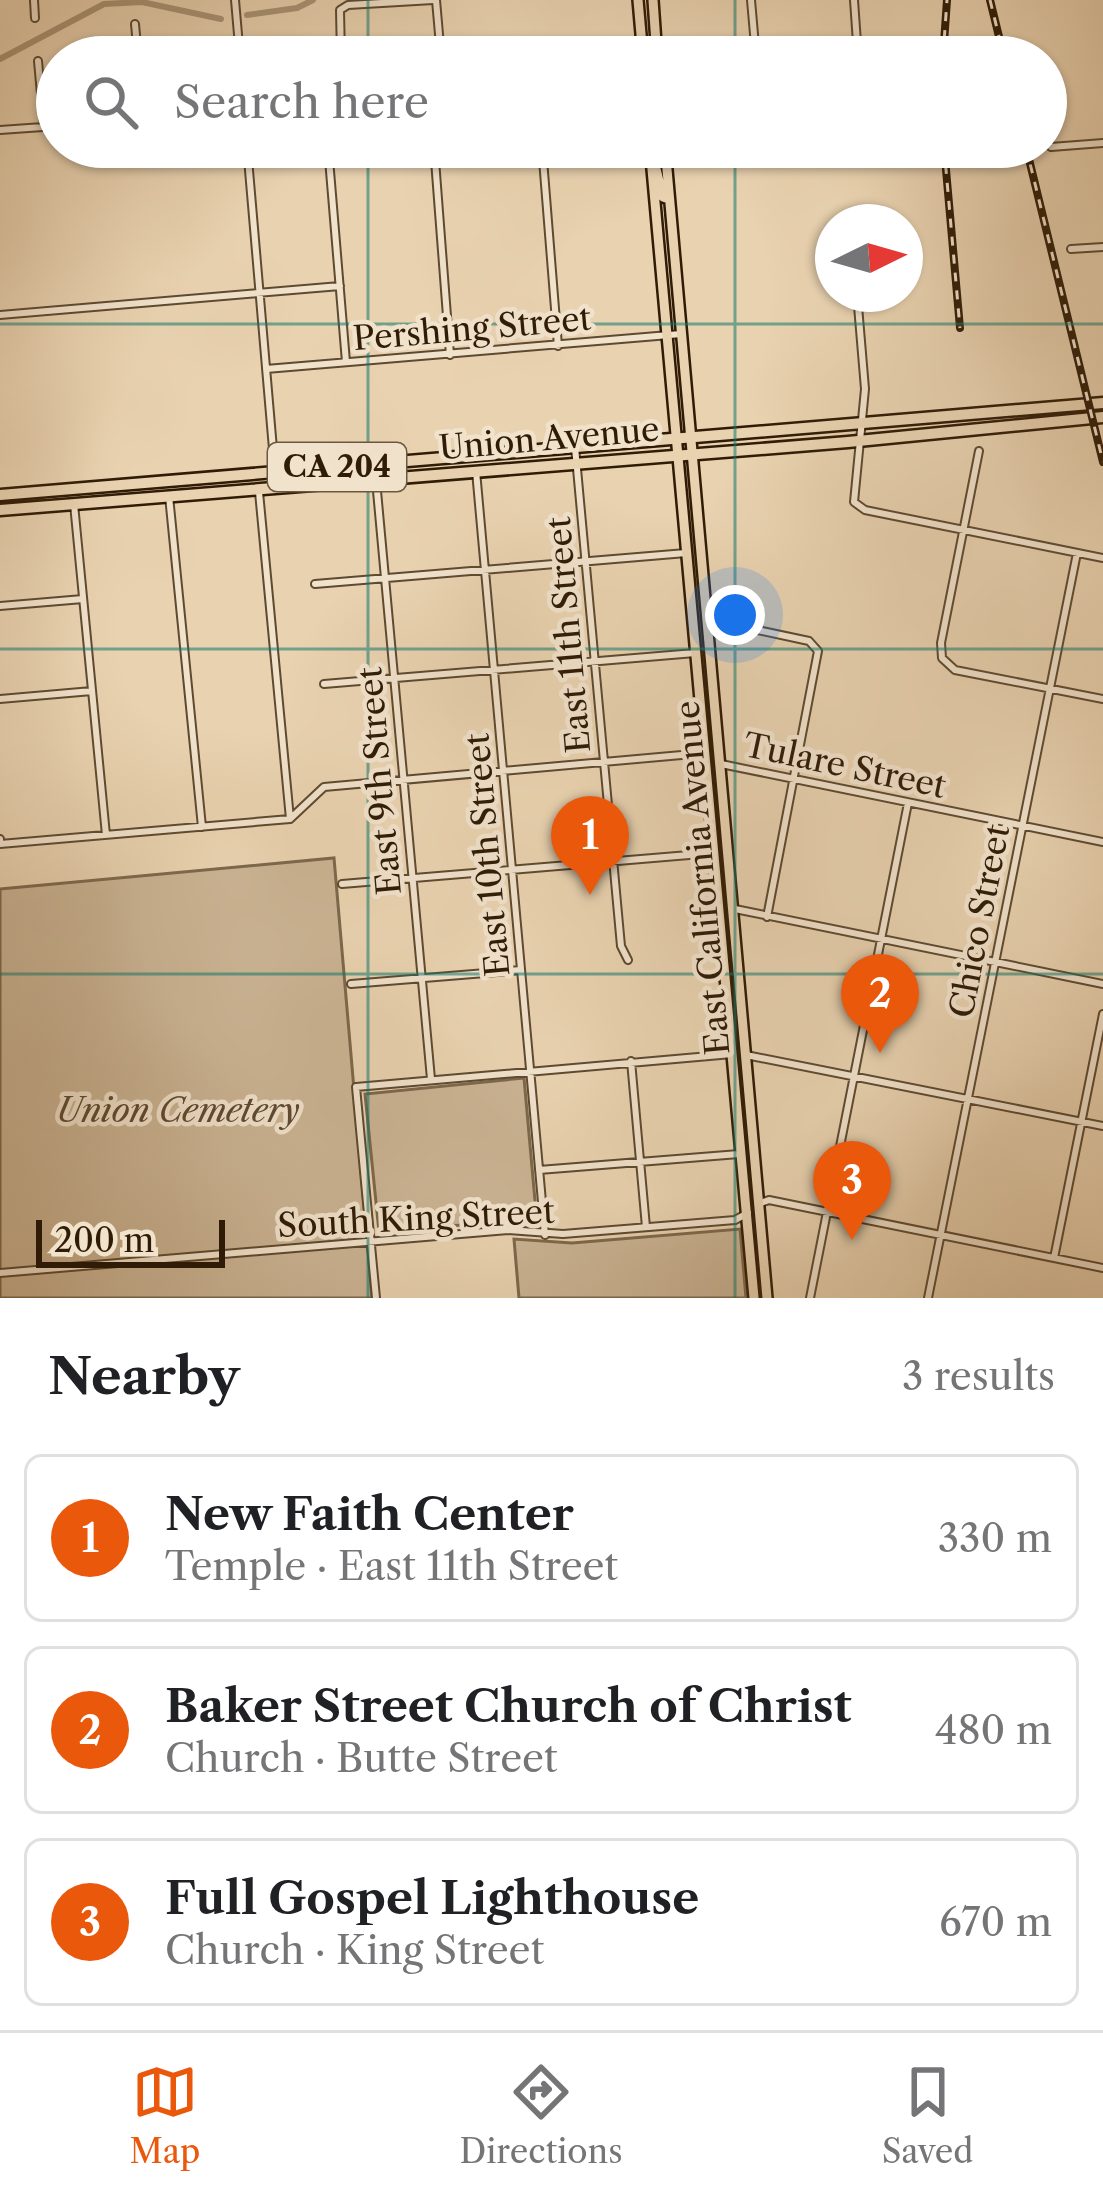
<!DOCTYPE html>
<html lang="en">
<head>
<meta charset="utf-8">
<style>
	:root { --surface:#fff; --page:#f2f2f2; --text:#202124; --muted:#757577; --line:#e0e0e0; --accent:#ea580c }
	body { margin:0; font-family:"Libre Caslon Text",serif; background:var(--page); color:var(--text) }
	.compass { position:absolute; left:815px; top:204px; width:108px; height:108px; border-radius:50%; background:var(--surface); box-shadow:0 3px 9px #0004; rotate:85deg }
	.scale { position:absolute; left:36px; bottom:30px; width:189px; box-sizing:border-box; padding-left:12px; border:6px solid #301c06; border-top:0; font-size:33px; line-height:42px; white-space:nowrap; color:#301c06; -webkit-text-stroke:9px #f1e2cc; paint-order:stroke }
	.you { position:absolute; left:735px; top:615px; width:42px; height:42px; margin:-30px; border:9px solid #fff; border-radius:50%; background:#1a73e8; box-shadow:0 0 0 18px #1a73e833 }
	.badge { display:grid; place-items:center; width:78px; height:78px; border-radius:50%; background:var(--accent); color:#fff; font-size:39px; font-weight:700 }
	.pin { position:absolute; translate:-50% -99px; filter:drop-shadow(0 3px 6px #0008) }
	.pin::after { content:''; position:absolute; top:63px; width:42px; height:36px; background:inherit; clip-path:polygon(0 0,100% 0,50% 100%) }
	.list { margin:0; padding:0; list-style:none }
	h2 { display:flex; justify-content:space-between; align-items:center; height:156px; margin:0; padding:0 48px; font-size:51px }
	h2 small { font-size:39px; font-weight:400; color:var(--muted) }
	.list li { display:grid; grid-template-columns:78px 1fr auto; gap:36px; align-items:center; box-sizing:border-box; height:168px; margin:0 24px 24px; padding:0 24px; border:3px solid var(--line); border-radius:18px }
	.list b { display:block; font-size:45px; white-space:nowrap }
	.list p { margin:0; font-size:39px; white-space:nowrap; color:var(--muted) }
	.list em { font-size:39px; font-style:normal; color:var(--muted) }
	.icon { flex:none; width:66px; height:66px; fill:none; stroke:currentColor; stroke-width:2; stroke-linecap:round; stroke-linejoin:round }
	.map { position:relative; flex:none; width:1103px; height:1298px; overflow:hidden }
	.search { position:absolute; background:var(--surface); box-shadow:0 3px 9px #0004; left:36px; right:36px; top:36px; height:132px; display:flex; align-items:center; gap:30px; box-sizing:border-box; padding:0 42px; border-radius:66px; color:var(--muted); font-size:45px }
	.sheet { height:732px; background:var(--surface) }
	nav { display:flex; justify-content:space-around; align-items:center; box-sizing:border-box; height:168px; border-top:3px solid var(--line); background:var(--surface); font-size:33px; color:var(--muted) }
	nav a { display:grid; justify-items:center; gap:6px }
	nav .on { color:var(--accent) }
	.map>svg:first-child { display:block }
	.green { fill:#cab393; stroke:#7d684c; stroke-width:3 }
	.lines { fill:none; stroke-linecap:round; stroke-linejoin:round }
	.canal { stroke:#aa9476; stroke-width:6 }
	.minor-casing { stroke:#5e4a30; stroke-width:10 }
	.major-casing { stroke:#301c06; stroke-width:14 }
	.highway-casing { stroke:#301c06; stroke-width:15 }
	.minor { stroke:#f1e2cc; stroke-width:6 }
	.major { stroke:#e9d2b0; stroke-width:9 }
	.highway { stroke:#e9d2b0; stroke-width:10 }
	.rail-casing { stroke:#301c06; stroke-width:8 }
	.rail { stroke:#f1e2cc; stroke-width:3; stroke-dasharray:9; stroke-linecap:butt }
	.grid { fill:none; stroke:#0f766e; stroke-width:3; stroke-opacity:0.55 }
	.labels { text-anchor:middle; stroke-width:9; stroke-linejoin:round; paint-order:stroke }
	.shield { fill:#f1e2cc; stroke:#6a5741; stroke-width:3 }
	.shield-label { font-size:30px; font-weight:bold; fill:#301c06 }
	.street-label { font-size:33px; fill:#301c06; stroke:#f1e2cc }
	.park-label { font-size:33px; font-style:italic; fill:#5e4930; stroke:#f1e2cc }
</style>
</head>
<body>
<div class="map">
<svg width="1103" height="1298" viewBox="0 0 1103 1298">
	<rect width="100%" height="100%" fill="#e9d2b0"/>
	<filter id="stains"><feTurbulence type="fractalNoise" baseFrequency=".00167" numOctaves="4"/><feColorMatrix values="0 0 0 0 .2 0 0 0 0 .09 0 0 0 0 .02 0 0 0 .5 -.17"/></filter>
	<radialGradient id="worn" r=".72"><stop offset=".6" stop-color="#630" stop-opacity="0"/><stop offset="1" stop-color="#630" stop-opacity=".3"/></radialGradient>
	<path class="green" d="M334 858 372 1298H0V889Z
		M524 1078 537 1223 509 1221 379 1232 365 1094Z
		M740 1229 746 1298H519L514 1239 572 1243Z"/>
	<g class="lines">
		<path class="canal" d="M247 15 297 8 313 0
			M0 59 104 4 142 2 221 19"/>
		<g class="minor-casing">
			<path id="minor" d="M34 0 35 18
				M235 0 240 57
				M436 0 441 57
				M751 0 756 57
				M854 0 858 57
				M135 24 138 57
				M341 57 340 10 348 5 433 0
				M38 61 44 127
				M0 130 57 126
				M247 147 275 472
				M328 147 346 362
				M434 147 450 355
				M542 147 558 346
				M1051 147 1103 143
				M1071 249 1103 247
				M857 294 865 389 854 502 865 510 1103 558
				M0 315 340 286
				M266 369 681 334
				M575 447 621 946 628 960
				M979 451 941 643 942 658 955 670 1103 699
				M476 471 545 1235
				M376 480 431 1079
				M259 492 290 819
				M169 496 202 827
				M74 504 106 835
				M315 584 686 553
				M0 606 83 599
				M706 619 809 641 818 651 767 917
				M324 684 695 653
				M0 699 92 691
				M721 764 1103 842
				M0 839V844L290 819 324 787 704 753
				M342 884 713 853
				M735 909 1103 984
				M351 984 521 970
				M746 1055 1103 1126
				M631 1061 646 1227
				M539 1170 739 1154
				M758 1204 769 1200 1103 1268
				M1054 1258 1103 1014
				M0 1273 508 1230 563 1234 735 1220 748 1213
				M376 1298 356 1087 732 1054
				M810 1298 908 803
				M928 1298 1077 553"/>
		</g>
		<g class="major-casing">
			<path id="major" d="M638 0 643 57
				M653 0 657 57
				M650 147 754 1298
				M665 147 767 1298
				M654 161 663 197 669 199"/>
		</g>
		<g class="highway-casing">
			<path id="highway" d="M0 495 1103 403
				M0 510 848 442 1103 417"/>
		</g>
		<use href="#minor" class="minor"/>
		<use href="#major" class="major"/>
		<use href="#highway" class="highway"/>
		<g class="rail-casing">
			<path id="rail" d="M990 0 1004 57
				M943 57 947 0
				M944 147 960 328
				M1026 147 1103 462
				M702 160 844 147"/>
		</g>
		<use href="#rail" class="rail"/>
	</g>
	<path class="grid" d="M368 0V57M735 0V57M368 147V1298M735 147V1298M0 324H1103M0 649H1103M0 974H1103"/>
	<g class="labels">
		<rect class="shield" x="268" y="443" width="138" height="48" rx="9"/>
		<g class="shield-label">
			<text x="337" y="477">CA 204</text>
		</g>
		<g class="street-label">
			<text transform="translate(472 328) rotate(-5)" y="12">Pershing Street</text>
			<text transform="translate(549 438) rotate(-5)" y="12">Union Avenue</text>
			<text transform="translate(568 635) rotate(-95)" y="12">East 11th Street</text>
			<text transform="translate(845 765) rotate(12)" y="12">Tulare Street</text>
			<text transform="translate(379 781) rotate(-95)" y="12">East 9th Street</text>
			<text transform="translate(487 855) rotate(-95)" y="12">East 10th Street</text>
			<text transform="translate(702 878) rotate(-95)" y="12">East California Avenue</text>
			<text transform="translate(979 921) rotate(-79)" y="12">Chico Street</text>
			<text transform="translate(416 1218) rotate(-3)" y="12">South King Street</text>
		</g>
		<g class="park-label">
			<text x="178" y="1122">Union Cemetery</text>
		</g>
	</g>
	<rect width="100%" height="100%" filter="url(#stains)"/>
	<rect width="100%" height="100%" fill="url(#worn)"/>
</svg>
<svg class="compass" viewBox="-18 -18 36 36"><path d="M0-13l5 13h-10z" fill="#e53935"/><path d="M0 13l5-13h-10z" fill="#757577"/></svg>
<div class="scale">200 m</div>
<div class="you"></div>
<div class="pin badge" style="left:590px;top:895px">1</div>
<div class="pin badge" style="left:880px;top:1053px">2</div>
<div class="pin badge" style="left:852px;top:1240px">3</div>
<div class="search"><svg class="icon" aria-label="search" viewBox="0 0 24 24"><circle cx="10" cy="10" r="6"/><path d="M15 15l6 6"/></svg>Search here</div>
</div>
<section class="sheet">
<h2>Nearby<small>3 results</small></h2>
<ul class="list">
<li><span class="badge">1</span><div><b>New Faith Center</b><p>Temple · East 11th Street</p></div><em>330 m</em></li>
<li><span class="badge">2</span><div><b>Baker Street Church of Christ</b><p>Church · Butte Street</p></div><em>480 m</em></li>
<li><span class="badge">3</span><div><b>Full Gospel Lighthouse</b><p>Church · King Street</p></div><em>670 m</em></li>
</ul>
</section>
<nav>
<a class="on"><svg class="icon" aria-label="map" viewBox="0 0 24 24"><path d="M3 6l6-2 6 2 6-2v14l-6 2-6-2-6 2zM9 4v14M15 6v14"/></svg>Map</a>
<a><svg class="icon" aria-label="directions" viewBox="0 0 24 24"><path d="M12 3l9 9-9 9-9-9zM9 14v-3h6M13 9l2 2-2 2"/></svg>Directions</a>
<a><svg class="icon" aria-label="saved" viewBox="0 0 24 24"><path d="M7 4h10v16l-5-4-5 4z"/></svg>Saved</a>
</nav>
</body>
</html>
